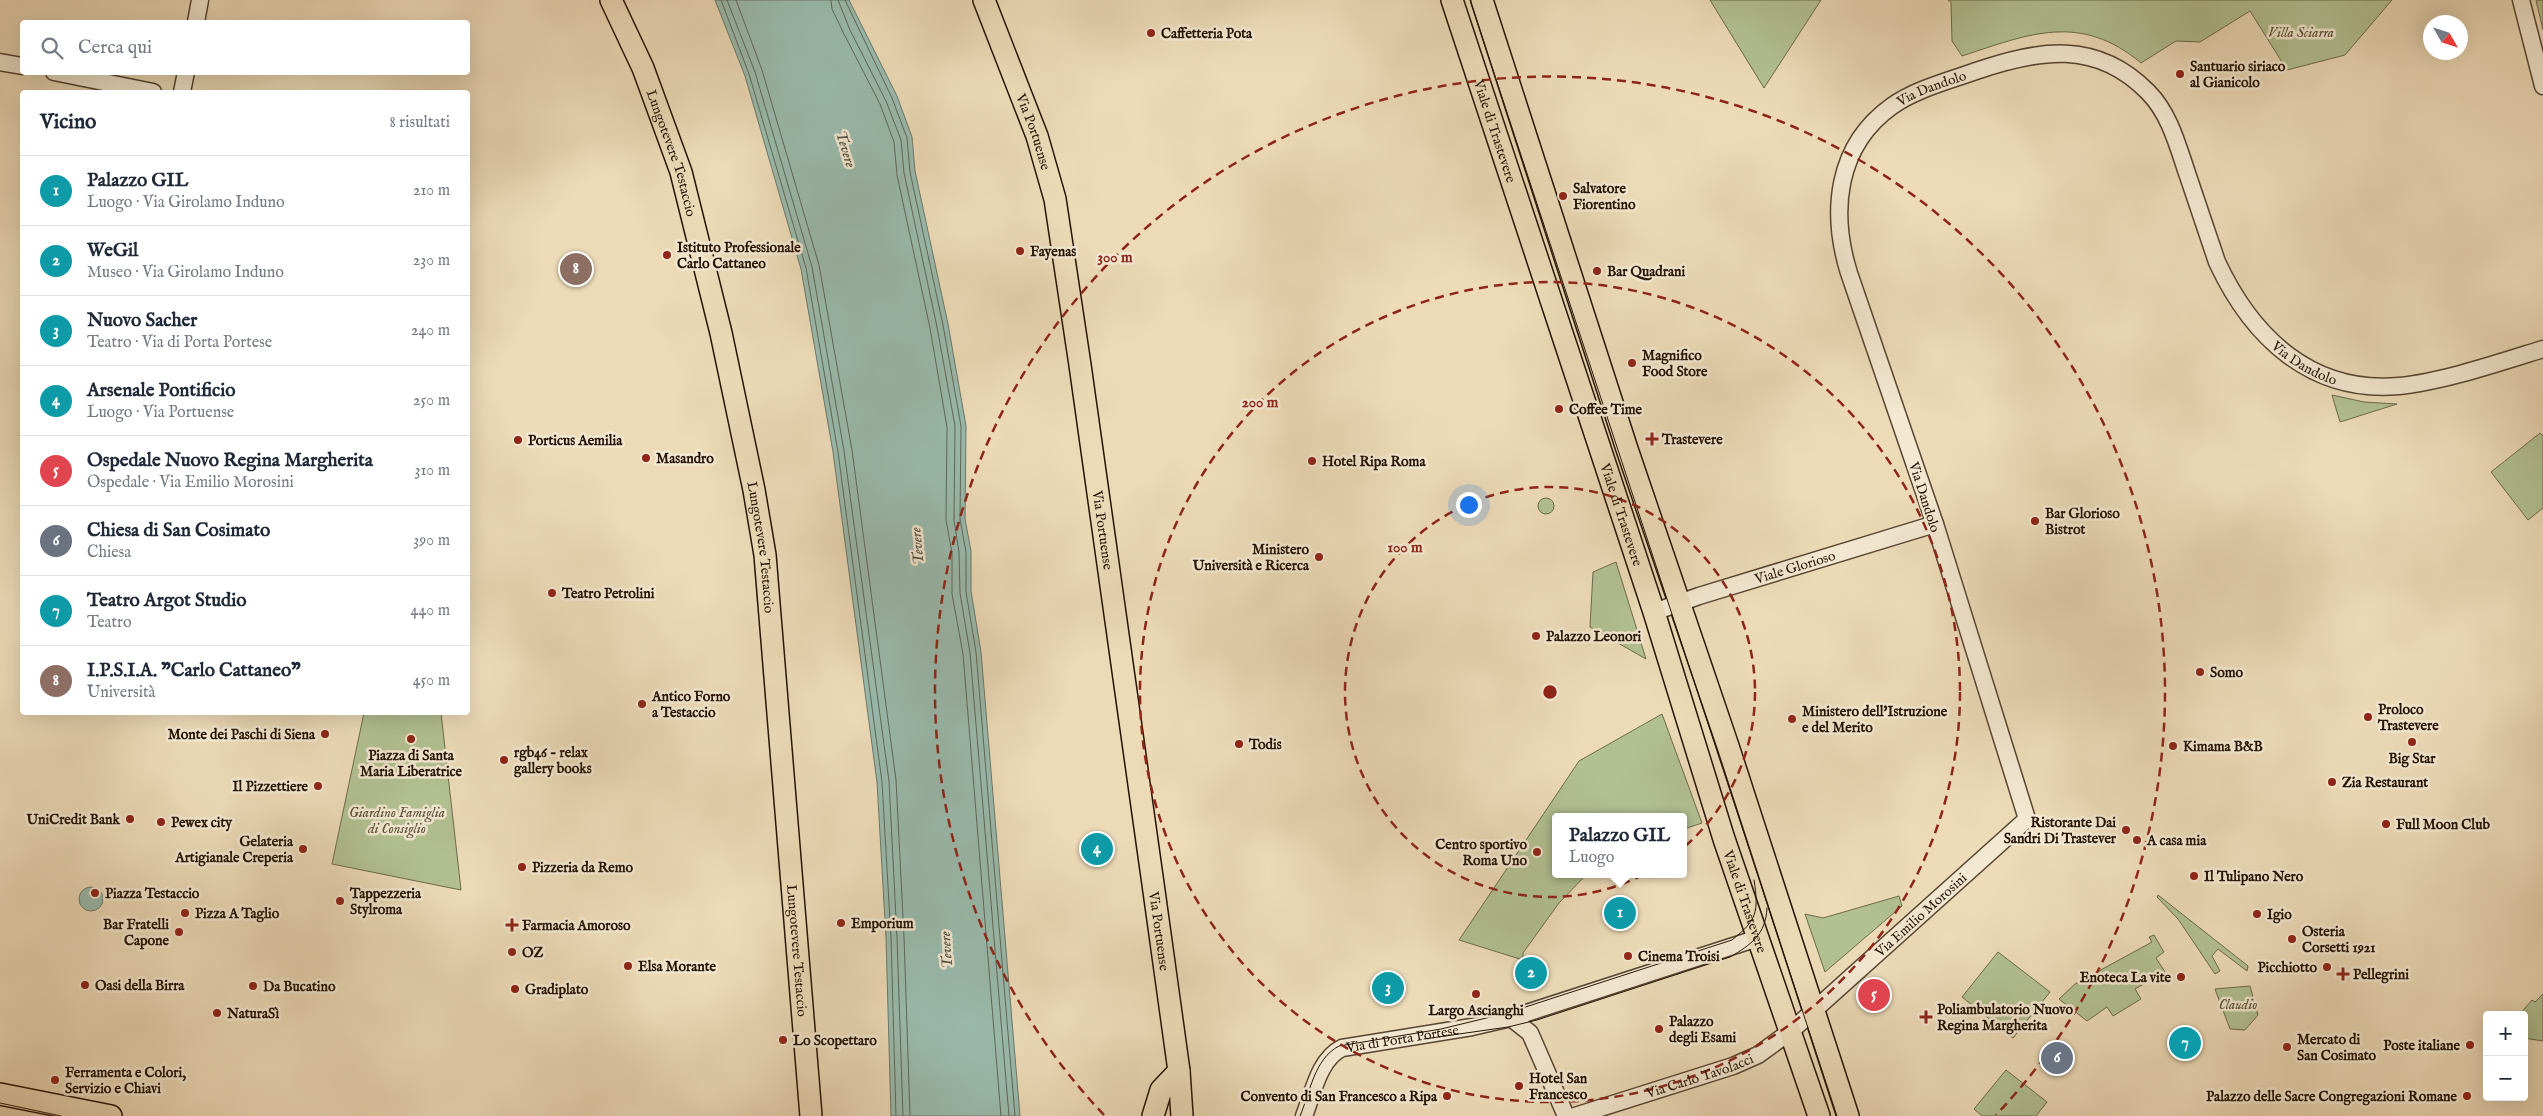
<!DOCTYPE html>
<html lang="it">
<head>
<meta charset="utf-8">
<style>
	:root { --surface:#fff; --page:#f2f2f3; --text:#1f2937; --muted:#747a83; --line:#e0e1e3; --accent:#0b8043 }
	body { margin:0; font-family:"IM FELL English",serif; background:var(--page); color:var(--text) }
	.controls { position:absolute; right:15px; bottom:15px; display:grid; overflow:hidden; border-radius:5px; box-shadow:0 5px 20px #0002 }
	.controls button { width:45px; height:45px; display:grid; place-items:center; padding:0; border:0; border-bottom:1px solid var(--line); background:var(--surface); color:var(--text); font:25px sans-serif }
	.compass { position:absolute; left:2423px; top:15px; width:45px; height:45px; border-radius:50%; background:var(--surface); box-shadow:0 5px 20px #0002; rotate:129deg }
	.you { position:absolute; left:1468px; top:504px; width:18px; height:18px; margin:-12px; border:4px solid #fff; border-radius:50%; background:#1a73e8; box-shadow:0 0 0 8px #1a73e833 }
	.badge { display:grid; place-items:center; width:32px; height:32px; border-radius:50%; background:var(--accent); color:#fff; font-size:16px; font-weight:700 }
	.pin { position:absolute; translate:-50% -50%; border:2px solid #fff; box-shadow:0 1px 5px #0006 }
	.popup { position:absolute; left:1552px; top:813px; width:135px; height:65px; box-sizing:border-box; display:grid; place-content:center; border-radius:5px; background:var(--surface); filter:drop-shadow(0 1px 4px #0005); font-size:16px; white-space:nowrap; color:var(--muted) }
	.popup b { font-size:19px; color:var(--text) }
	.popup::after { content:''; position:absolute; left:50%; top:100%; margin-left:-10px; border:10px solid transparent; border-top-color:var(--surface) }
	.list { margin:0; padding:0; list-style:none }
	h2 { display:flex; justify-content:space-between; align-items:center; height:65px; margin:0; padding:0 20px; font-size:21px }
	h2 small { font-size:16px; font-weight:400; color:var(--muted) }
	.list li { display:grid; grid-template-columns:32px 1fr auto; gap:15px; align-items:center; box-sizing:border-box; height:70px; padding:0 20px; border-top:1px solid var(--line) }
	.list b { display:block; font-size:19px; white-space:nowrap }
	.list p { margin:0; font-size:16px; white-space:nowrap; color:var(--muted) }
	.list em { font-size:16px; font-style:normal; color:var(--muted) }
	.icon { flex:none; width:28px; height:28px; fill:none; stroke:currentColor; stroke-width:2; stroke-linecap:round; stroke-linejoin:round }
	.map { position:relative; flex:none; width:2543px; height:1116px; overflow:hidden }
	.search { position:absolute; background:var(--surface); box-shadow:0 5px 20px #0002; left:20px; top:20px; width:450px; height:55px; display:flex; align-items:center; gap:12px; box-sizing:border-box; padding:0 18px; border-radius:5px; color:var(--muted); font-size:19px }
	.panel { position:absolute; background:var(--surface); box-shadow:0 5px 20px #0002; left:20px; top:90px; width:450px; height:625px; border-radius:5px }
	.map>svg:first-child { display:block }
	.green { fill:#b2c193; stroke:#6c6a4c }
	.water { fill:#99bbae; stroke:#6b776a }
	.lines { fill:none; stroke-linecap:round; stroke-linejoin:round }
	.shore { stroke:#5f6659; stroke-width:1 }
	.minor-casing { stroke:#574431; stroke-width:19 }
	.major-casing { stroke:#251204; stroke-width:24 }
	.minor { stroke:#f3e8d1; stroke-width:16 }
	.major { stroke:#eddbb8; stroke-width:21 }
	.tram { stroke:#251204; stroke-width:1 }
	.ring { fill:none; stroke:#8f2418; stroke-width:2.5; stroke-dasharray:9 6 }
	.poi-dot { fill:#8f2418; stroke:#f3e8d1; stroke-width:2 }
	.labels { text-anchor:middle; stroke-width:5; stroke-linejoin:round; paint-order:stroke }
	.park-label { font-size:14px; font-style:italic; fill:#564f36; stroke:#f3e8d1 }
	.poi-label { font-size:14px; font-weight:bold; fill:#251204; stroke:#f3e8d1; text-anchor:start }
	.street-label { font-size:14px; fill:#251204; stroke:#f3e8d1 }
	.water-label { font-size:15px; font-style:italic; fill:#4e4d40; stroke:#f3e8d1 }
	.centre { fill:#8f2418; stroke:#f3e8d1; stroke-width:2.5 }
	.ring-label { font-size:15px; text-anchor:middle; font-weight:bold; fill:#8f2418; stroke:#f3e8d1; stroke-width:5; stroke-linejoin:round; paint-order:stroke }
</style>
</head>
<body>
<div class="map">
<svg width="2543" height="1116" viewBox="0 0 2543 1116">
	<rect width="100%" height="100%" fill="#eddbb8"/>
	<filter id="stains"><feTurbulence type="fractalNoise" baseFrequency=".004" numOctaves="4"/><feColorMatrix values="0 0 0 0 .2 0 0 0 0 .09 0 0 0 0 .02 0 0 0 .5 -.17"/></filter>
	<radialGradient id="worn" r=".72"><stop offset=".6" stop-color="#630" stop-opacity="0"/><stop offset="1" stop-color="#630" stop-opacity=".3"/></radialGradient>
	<path class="green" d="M1710 0H1821L1764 88Z
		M1948 0H2392L2345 55 2287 70 2250 11 2200 42 2176 41 2141 63C2080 12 2029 34 1962 56L1952 41 1951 2Z
		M2536 0H2543V30Z
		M2332 395 2364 402 2397 404 2340 422Z
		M2540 433 2543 436V508L2528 520 2491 472Z
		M1538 506a8 8 0 1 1 16 0a8 8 0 1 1-16 0Z
		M1616 562 1646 659 1590 627 1593 572Z
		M364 713H441L461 890 332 864Z
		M1662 714 1702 823 1684 829V817H1556V874H1587L1559 903 1523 953V960L1459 940 1579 761Z
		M2158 895 2248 966 2247 971 2218 949 2212 956 2220 971 2215 974 2178 919 2157 897Z
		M1899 896 1902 906 1825 972 1805 914 1823 918Z
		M2154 935 2164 952 2156 958 2165 972 2135 989 2141 999 2113 1016 2107 1007 2087 1021 2059 999 2075 984 2152 942 2149 937Z
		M1998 952 2050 992 2013 1038 1962 997Z
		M2250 986 2258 1015 2245 1030 2230 1029 2215 989Z
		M2543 994V1041L2524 1038V1015H2519L2532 1000 2535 1002Z
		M2006 1070 2047 1102 2036 1116H1982L1974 1109Z"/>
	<path class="water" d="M715 0H849L897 96 912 137 915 171 948 324 966 426 965 519 971 551V591L981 652 1020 1116H891L886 938 877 782 833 452 801 269 745 76Z
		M79 899a12 12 0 1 1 24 0a12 12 0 1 1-24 0Z"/>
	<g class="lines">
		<path class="shore" d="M721 0 749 74 806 268 838 452 882 782 891 938 896 1116
			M727 0 755 72 812 267 844 451 889 781 897 938 903 1116
			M736 0 762 70 819 265 852 450 896 780 904 937 910 1116
			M831 0 832 9 843 32 880 104 894 142 897 175 930 328 947 427 946 520 952 553V594L963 654 1001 1116
			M838 0 850 30 886 101 901 140 904 173 937 327 955 426 954 520 959 552 960 593 970 653 1009 1116
			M845 0 892 98 907 138 910 172 943 325 961 426 960 519 966 552V592L976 652 1015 1116"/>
		<g class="minor-casing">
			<g id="minor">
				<path d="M2521 0 2543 86"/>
				<path d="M196 22 200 0"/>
				<path d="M0 62 22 66"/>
				<path d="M54 72 153 92"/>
				<path d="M182 92 186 72"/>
				<path id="s1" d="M1654 612 1699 596 1935 524"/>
				<path d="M1511 1018 1530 1033 1566 1116"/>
				<path id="s2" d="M1304 1116C1313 1093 1319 1059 1342 1048L1472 1027 1511 1018 1758 938"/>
				<path id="s3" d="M1575 1116 1733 1066 1758 1055 1791 1031 2027 819 1935 524 1849 273C1830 212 1836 146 1892 106 1916 89 1948 81 1976 71 2038 50 2096 39 2148 92 2170 114 2178 147 2188 176 2198 205 2207 233 2217 262 2252 337 2311 394 2399 386 2442 382 2501 362 2543 349"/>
			</g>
		</g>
		<g class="major-casing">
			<g id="major">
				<path id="s4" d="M611 0 643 68 681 172 721 333 754 490 765 555 811 1116"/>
				<path id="s5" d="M984 0 1037 136 1055 199 1080 365 1154 891 1179 1071 1182 1116"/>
				<path id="s6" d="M1452 0 1654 612 1724 839 1819 1116"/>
				<path d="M1482 0 1627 449 1728 746 1848 1116"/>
				<path d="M0 1094 111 1116"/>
				<path d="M1153 1116 1161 1090 1179 1071"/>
			</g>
		</g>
		<use href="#minor" class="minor"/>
		<use href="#major" class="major"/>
		<path class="tram" d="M1470 0 1837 1116
			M1424 1039 1508 1027 1537 1020 1730 957C1751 945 1766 934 1767 908
			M0 1103 61 1116
			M1300 1116C1310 1093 1314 1059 1339 1046L1441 1029 1507 1013 1732 940C1757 920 1759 912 1754 880"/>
	</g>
	<g class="ring">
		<circle cx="1550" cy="692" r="205"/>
		<circle cx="1550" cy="692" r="410"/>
		<path d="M1104 1115A615 615 0 1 1 1996 1115"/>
	</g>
	<g class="poi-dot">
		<circle cx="1151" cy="33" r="5"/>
		<circle cx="2180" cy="74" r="5"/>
		<circle cx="1563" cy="196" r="5"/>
		<circle cx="1020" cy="251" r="5"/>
		<circle cx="667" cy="255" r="5"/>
		<circle cx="1597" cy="271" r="5"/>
		<circle cx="1632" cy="363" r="5"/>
		<circle cx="1559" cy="409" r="5"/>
		<path d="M1649.5 431.5h5v5h5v5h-5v5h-5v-5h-5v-5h5z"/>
		<circle cx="518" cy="440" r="5"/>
		<circle cx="646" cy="458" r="5"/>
		<circle cx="1312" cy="461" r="5"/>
		<circle cx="2035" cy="521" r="5"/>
		<circle cx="1319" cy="557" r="5"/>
		<circle cx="552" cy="593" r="5"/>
		<circle cx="1536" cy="636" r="5"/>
		<circle cx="2200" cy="672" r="5"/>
		<circle cx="642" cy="704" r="5"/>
		<circle cx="2368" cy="717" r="5"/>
		<circle cx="1792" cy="719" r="5"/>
		<circle cx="325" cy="734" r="5"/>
		<circle cx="411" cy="739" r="5"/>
		<circle cx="2412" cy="742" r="5"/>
		<circle cx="1239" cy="744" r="5"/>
		<circle cx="2173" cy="746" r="5"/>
		<circle cx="504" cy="760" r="5"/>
		<circle cx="2332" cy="782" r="5"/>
		<circle cx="318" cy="786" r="5"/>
		<circle cx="130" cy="819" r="5"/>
		<circle cx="161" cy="822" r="5"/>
		<circle cx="2386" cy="824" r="5"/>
		<circle cx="2126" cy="830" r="5"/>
		<circle cx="2137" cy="840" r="5"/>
		<circle cx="303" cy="849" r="5"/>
		<circle cx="1537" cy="852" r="5"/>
		<circle cx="522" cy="867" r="5"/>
		<circle cx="2194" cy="876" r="5"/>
		<circle cx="95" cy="893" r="5"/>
		<circle cx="340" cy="901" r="5"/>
		<circle cx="185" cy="913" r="5"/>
		<circle cx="2257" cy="914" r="5"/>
		<circle cx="841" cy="923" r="5"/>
		<path d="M509.5 917.5h5v5h5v5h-5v5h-5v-5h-5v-5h5z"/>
		<circle cx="179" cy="932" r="5"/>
		<circle cx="2292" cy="939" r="5"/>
		<circle cx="512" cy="952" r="5"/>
		<circle cx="1628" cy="956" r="5"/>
		<circle cx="628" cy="966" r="5"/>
		<circle cx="2327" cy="967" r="5"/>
		<path d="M2340.5 966.5h5v5h5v5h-5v5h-5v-5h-5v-5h5z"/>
		<circle cx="2181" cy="977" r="5"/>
		<circle cx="85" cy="985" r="5"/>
		<circle cx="253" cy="986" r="5"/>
		<circle cx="515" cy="989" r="5"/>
		<circle cx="1476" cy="994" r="5"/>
		<circle cx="217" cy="1013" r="5"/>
		<path d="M1923.5 1009.5h5v5h5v5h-5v5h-5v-5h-5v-5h5z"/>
		<circle cx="1659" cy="1029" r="5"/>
		<circle cx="783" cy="1040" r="5"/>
		<circle cx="2470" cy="1045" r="5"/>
		<circle cx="2287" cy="1047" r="5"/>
		<circle cx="55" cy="1080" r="5"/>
		<circle cx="1519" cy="1086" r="5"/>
		<circle cx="1447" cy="1096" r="5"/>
		<circle cx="2467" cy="1096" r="5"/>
	</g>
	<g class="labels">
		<g class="park-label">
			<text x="2301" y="37">Villa Sciarra</text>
			<text x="397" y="817">Giardino Famiglia<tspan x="397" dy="16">di Consiglio</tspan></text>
			<text x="2238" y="1009">Claudio</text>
		</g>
		<g class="poi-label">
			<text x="1161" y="38">Caffetteria Pota</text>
			<text x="2190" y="71">Santuario siriaco<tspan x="2190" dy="16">al Gianicolo</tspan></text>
			<text x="1573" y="193">Salvatore<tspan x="1573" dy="16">Fiorentino</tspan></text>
			<text x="677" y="252">Istituto Professionale<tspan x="677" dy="16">Carlo Cattaneo</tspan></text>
			<text x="1030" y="256">Fayenas</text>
			<text x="1607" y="276">Bar Quadrani</text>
			<text x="1642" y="360">Magnifico<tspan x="1642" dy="16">Food Store</tspan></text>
			<text x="1569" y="414">Coffee Time</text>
			<text x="1662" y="444">Trastevere</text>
			<text x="528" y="445">Porticus Aemilia</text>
			<text x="656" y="463">Masandro</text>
			<text x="1322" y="466">Hotel Ripa Roma</text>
			<text x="2045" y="518">Bar Glorioso<tspan x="2045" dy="16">Bistrot</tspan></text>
			<text x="1309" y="554" text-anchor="end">Ministero<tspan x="1309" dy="16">Università e Ricerca</tspan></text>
			<text x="562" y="598">Teatro Petrolini</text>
			<text x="1546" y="641">Palazzo Leonori</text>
			<text x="2210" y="677">Somo</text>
			<text x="652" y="701">Antico Forno<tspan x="652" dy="16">a Testaccio</tspan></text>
			<text x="2378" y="714">Proloco<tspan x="2378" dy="16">Trastevere</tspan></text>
			<text x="1802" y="716">Ministero dell'Istruzione<tspan x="1802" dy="16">e del Merito</tspan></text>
			<text x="315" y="739" text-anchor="end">Monte dei Paschi di Siena</text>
			<text x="1249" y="749">Todis</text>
			<text x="2183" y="751">Kimama B&amp;B</text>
			<text x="514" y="757">rgb46 - relax<tspan x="514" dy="16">gallery books</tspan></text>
			<text x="411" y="760" text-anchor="middle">Piazza di Santa<tspan x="411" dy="16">Maria Liberatrice</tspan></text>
			<text x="2412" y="763" text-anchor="middle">Big Star</text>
			<text x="2342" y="787">Zia Restaurant</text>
			<text x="308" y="791" text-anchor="end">Il Pizzettiere</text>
			<text x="120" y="824" text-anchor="end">UniCredit Bank</text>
			<text x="171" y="827">Pewex city</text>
			<text x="2116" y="827" text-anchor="end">Ristorante Dai<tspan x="2116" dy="16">Sandri Di Trastever</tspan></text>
			<text x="2396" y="829">Full Moon Club</text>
			<text x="2147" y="845">A casa mia</text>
			<text x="293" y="846" text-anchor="end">Gelateria<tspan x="293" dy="16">Artigianale Creperia</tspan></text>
			<text x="1527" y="849" text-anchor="end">Centro sportivo<tspan x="1527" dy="16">Roma Uno</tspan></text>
			<text x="532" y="872">Pizzeria da Remo</text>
			<text x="2204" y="881">Il Tulipano Nero</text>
			<text x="105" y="898">Piazza Testaccio</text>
			<text x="350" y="898">Tappezzeria<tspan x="350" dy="16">Stylroma</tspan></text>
			<text x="195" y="918">Pizza A Taglio</text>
			<text x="2267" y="919">Igio</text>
			<text x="851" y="928">Emporium</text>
			<text x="169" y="929" text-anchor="end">Bar Fratelli<tspan x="169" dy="16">Capone</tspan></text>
			<text x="522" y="930">Farmacia Amoroso</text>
			<text x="2302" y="936">Osteria<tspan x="2302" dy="16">Corsetti 1921</tspan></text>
			<text x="522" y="957">OZ</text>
			<text x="1638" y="961">Cinema Troisi</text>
			<text x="638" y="971">Elsa Morante</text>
			<text x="2317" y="972" text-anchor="end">Picchiotto</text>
			<text x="2353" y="979">Pellegrini</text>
			<text x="2171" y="982" text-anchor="end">Enoteca La vite</text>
			<text x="95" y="990">Oasi della Birra</text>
			<text x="263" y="991">Da Bucatino</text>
			<text x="525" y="994">Gradiplato</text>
			<text x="1937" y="1014">Poliambulatorio Nuovo<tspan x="1937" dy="16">Regina Margherita</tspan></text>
			<text x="1476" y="1015" text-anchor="middle">Largo Ascianghi</text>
			<text x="227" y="1018">NaturaSì</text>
			<text x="1669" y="1026">Palazzo<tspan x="1669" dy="16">degli Esami</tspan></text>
			<text x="2297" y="1044">Mercato di<tspan x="2297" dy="16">San Cosimato</tspan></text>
			<text x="793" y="1045">Lo Scopettaro</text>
			<text x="2460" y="1050" text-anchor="end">Poste italiane</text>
			<text x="65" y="1077">Ferramenta e Colori,<tspan x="65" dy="16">Servizio e Chiavi</tspan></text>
			<text x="1529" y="1083">Hotel San<tspan x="1529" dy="16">Francesco</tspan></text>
			<text x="1437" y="1101" text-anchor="end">Convento di San Francesco a Ripa</text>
			<text x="2457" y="1101" text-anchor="end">Palazzo delle Sacre Congregazioni Romane</text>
		</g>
		<g class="street-label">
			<text dy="5" stroke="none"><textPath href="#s3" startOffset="1354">Via Dandolo</textPath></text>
			<text dy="5" stroke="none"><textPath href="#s6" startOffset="138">Viale di Trastevere</textPath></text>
			<text dy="5" stroke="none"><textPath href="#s5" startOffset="141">Via Portuense</textPath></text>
			<text dy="5" stroke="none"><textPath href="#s4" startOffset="165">Lungotevere Testaccio</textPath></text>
			<text dy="5" stroke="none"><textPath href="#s3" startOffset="1908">Via Dandolo</textPath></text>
			<text transform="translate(1925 497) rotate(72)" y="5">Via Dandolo</text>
			<text dy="5" stroke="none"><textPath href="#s6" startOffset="542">Viale di Trastevere</textPath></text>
			<text dy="5" stroke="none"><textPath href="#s5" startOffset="546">Via Portuense</textPath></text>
			<text dy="5" stroke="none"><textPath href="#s4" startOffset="570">Lungotevere Testaccio</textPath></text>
			<text dy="5" stroke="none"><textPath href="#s1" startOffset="148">Viale Glorioso</textPath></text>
			<text dy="5" stroke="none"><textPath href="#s6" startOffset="948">Viale di Trastevere</textPath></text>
			<text dy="5" stroke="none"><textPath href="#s3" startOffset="408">Via Emilio Morosini</textPath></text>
			<text dy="5" stroke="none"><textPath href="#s5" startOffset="951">Via Portuense</textPath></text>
			<text dy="5" stroke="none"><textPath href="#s4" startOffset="975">Lungotevere Testaccio</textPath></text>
			<text dy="5" stroke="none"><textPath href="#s2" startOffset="141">Via di Porta Portese</textPath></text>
			<text dy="5" stroke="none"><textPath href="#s3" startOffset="131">Via Carlo Tavolacci</textPath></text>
		</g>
		<g class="water-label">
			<text transform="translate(846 149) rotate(73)" y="5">Tevere</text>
			<text transform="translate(917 546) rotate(-95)" y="5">Tevere</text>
			<text transform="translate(946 950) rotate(-94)" y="5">Tevere</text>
		</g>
	</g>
	<circle cx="1550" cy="692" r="8" class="centre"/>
	<g class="ring-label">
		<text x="1115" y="262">300 m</text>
		<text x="1260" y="407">200 m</text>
		<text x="1405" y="552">100 m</text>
	</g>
	<rect width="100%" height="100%" filter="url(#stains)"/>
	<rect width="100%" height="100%" fill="url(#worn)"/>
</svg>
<div class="controls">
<button>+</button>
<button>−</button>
</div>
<svg class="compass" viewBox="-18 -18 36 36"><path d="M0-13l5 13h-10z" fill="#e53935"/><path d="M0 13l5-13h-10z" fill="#747a83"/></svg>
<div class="you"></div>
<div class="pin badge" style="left:1620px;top:913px;background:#0f9aa8">1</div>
<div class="popup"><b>Palazzo GIL</b>Luogo</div>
<div class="pin badge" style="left:1531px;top:973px;background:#0f9aa8">2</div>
<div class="pin badge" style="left:1388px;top:988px;background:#0f9aa8">3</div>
<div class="pin badge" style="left:1097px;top:849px;background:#0f9aa8">4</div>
<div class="pin badge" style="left:1874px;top:995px;background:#e0444e">5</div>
<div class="pin badge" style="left:2057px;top:1058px;background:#6b7280">6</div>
<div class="pin badge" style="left:2185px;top:1043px;background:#0f9aa8">7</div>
<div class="pin badge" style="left:576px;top:269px;background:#8d6e63">8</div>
<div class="search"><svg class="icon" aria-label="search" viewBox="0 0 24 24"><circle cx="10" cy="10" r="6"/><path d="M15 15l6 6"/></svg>Cerca qui</div>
<section class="panel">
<h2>Vicino<small>8 risultati</small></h2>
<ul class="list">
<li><span class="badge" style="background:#0f9aa8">1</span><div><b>Palazzo GIL</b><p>Luogo · Via Girolamo Induno</p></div><em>210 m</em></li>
<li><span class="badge" style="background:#0f9aa8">2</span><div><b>WeGil</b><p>Museo · Via Girolamo Induno</p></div><em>230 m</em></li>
<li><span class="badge" style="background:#0f9aa8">3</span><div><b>Nuovo Sacher</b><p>Teatro · Via di Porta Portese</p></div><em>240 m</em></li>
<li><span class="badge" style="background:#0f9aa8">4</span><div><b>Arsenale Pontificio</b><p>Luogo · Via Portuense</p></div><em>250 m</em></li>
<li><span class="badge" style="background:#e0444e">5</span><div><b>Ospedale Nuovo Regina Margherita</b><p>Ospedale · Via Emilio Morosini</p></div><em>310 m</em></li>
<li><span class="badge" style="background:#6b7280">6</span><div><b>Chiesa di San Cosimato</b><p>Chiesa</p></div><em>390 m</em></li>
<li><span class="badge" style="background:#0f9aa8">7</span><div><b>Teatro Argot Studio</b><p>Teatro</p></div><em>440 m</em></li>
<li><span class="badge" style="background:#8d6e63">8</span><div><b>I.P.S.I.A. &quot;Carlo Cattaneo&quot;</b><p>Università</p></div><em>450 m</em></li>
</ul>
</section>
</div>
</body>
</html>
